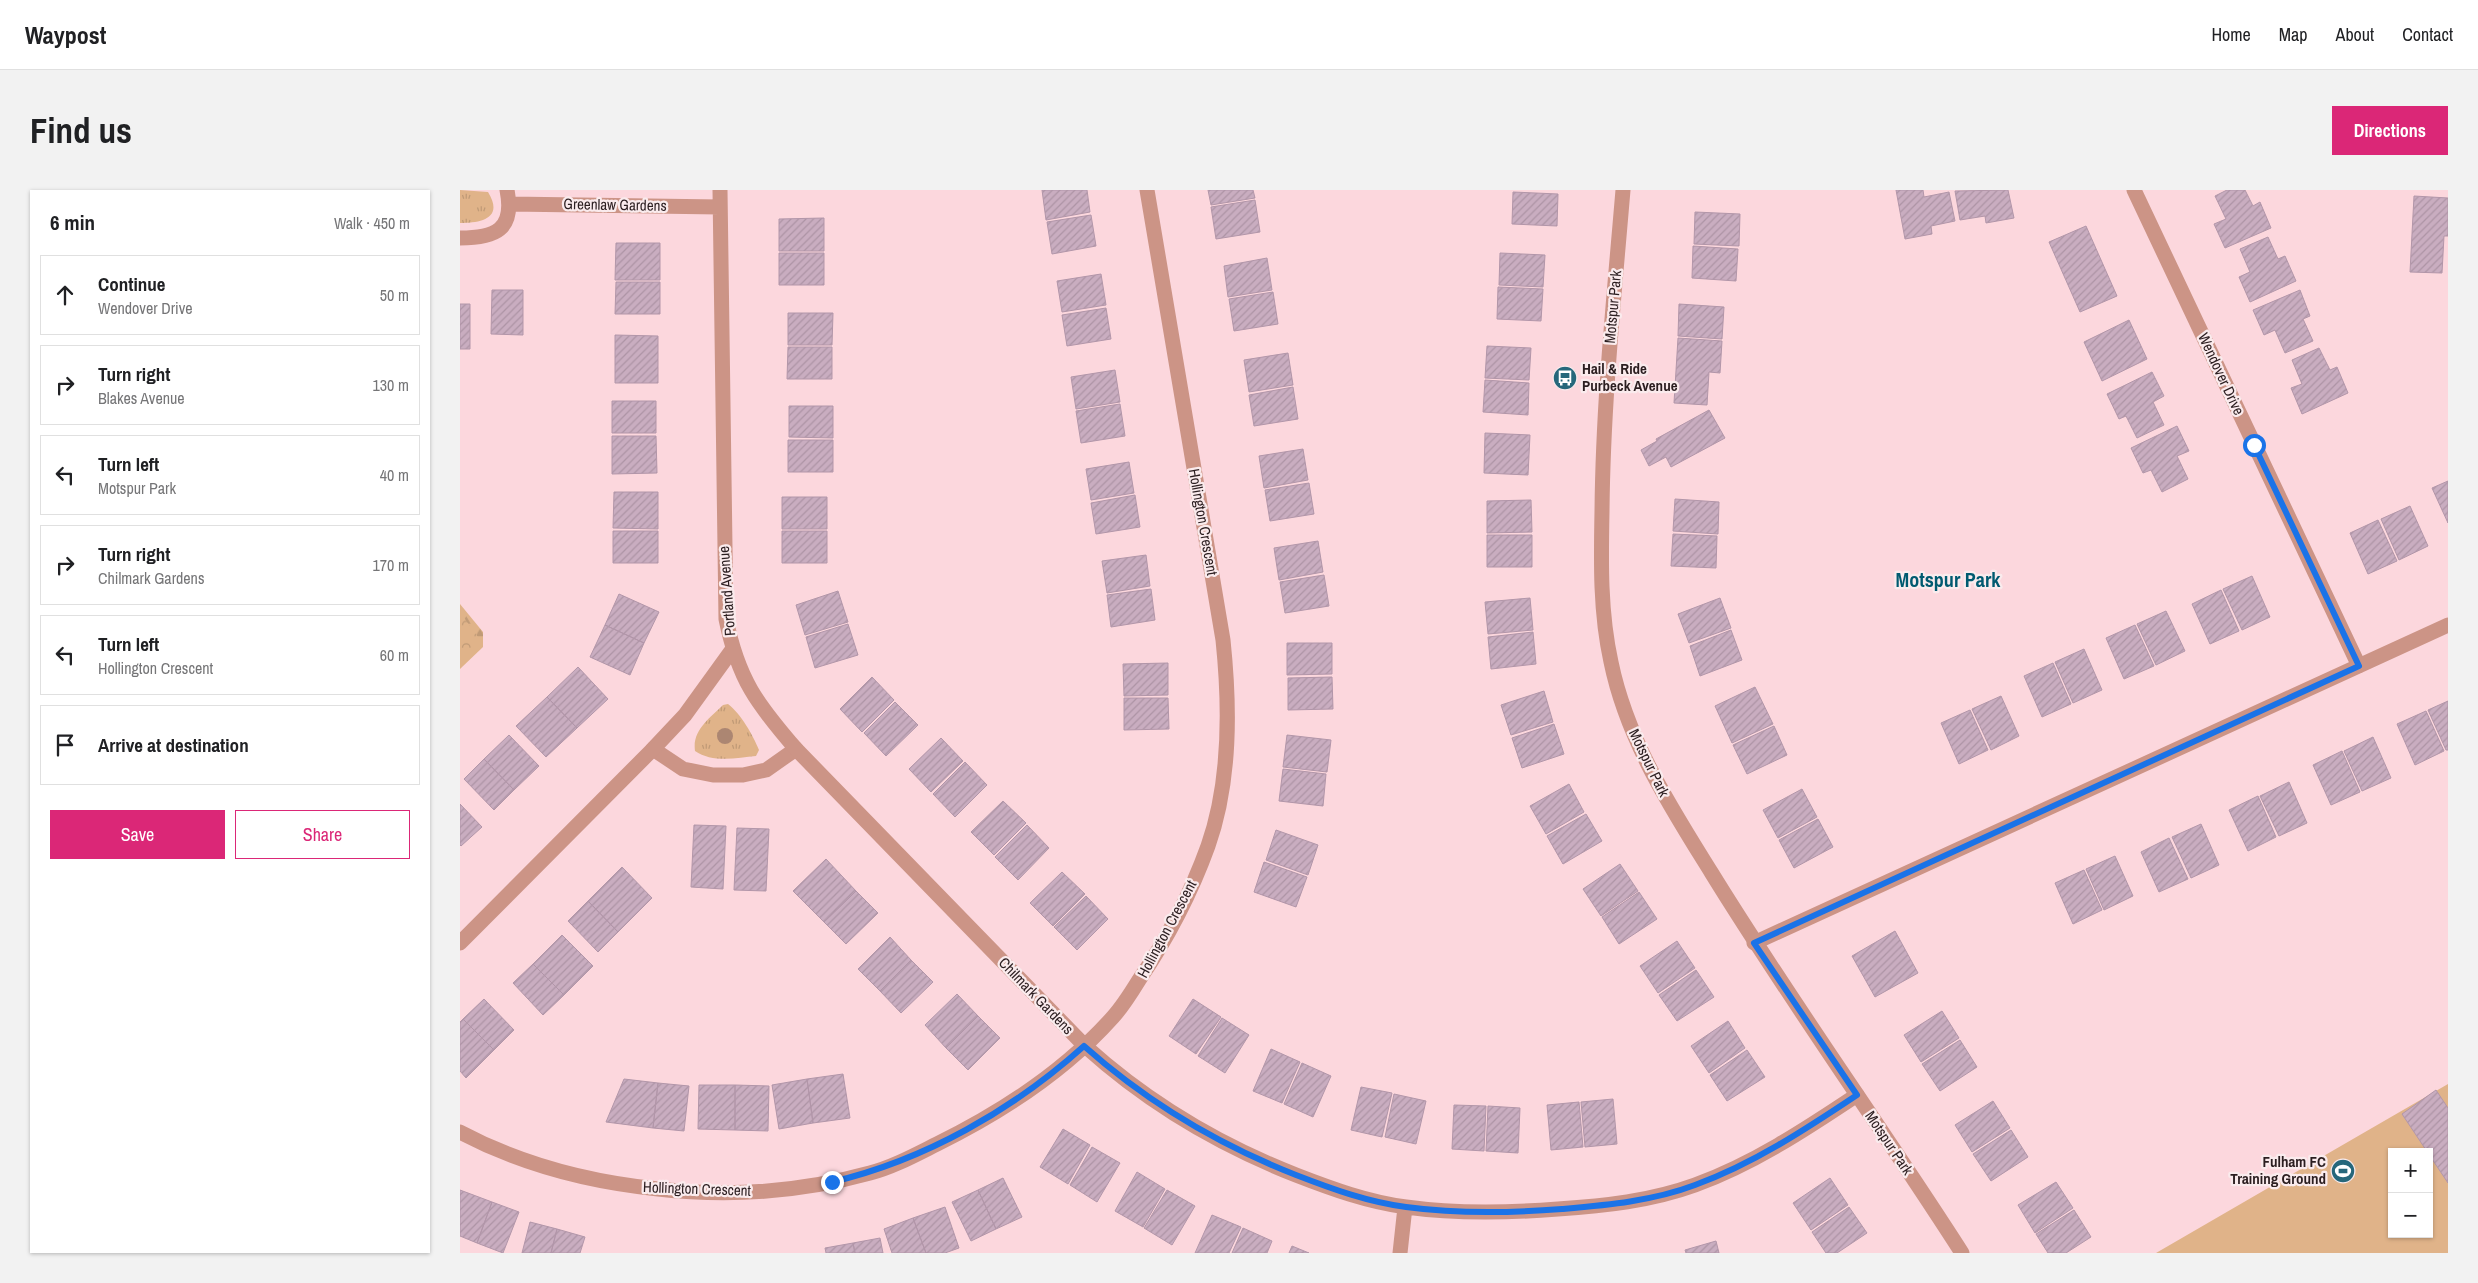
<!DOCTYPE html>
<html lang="en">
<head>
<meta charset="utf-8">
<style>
	:root { --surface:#fff; --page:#f2f2f2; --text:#202124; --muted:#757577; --line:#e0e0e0; --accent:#db2777 }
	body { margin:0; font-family:"Archivo Narrow",sans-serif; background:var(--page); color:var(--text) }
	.controls { position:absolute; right:15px; bottom:15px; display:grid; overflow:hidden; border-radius:0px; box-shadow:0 1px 4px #0004 }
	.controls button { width:45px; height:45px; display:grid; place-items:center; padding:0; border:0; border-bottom:1px solid var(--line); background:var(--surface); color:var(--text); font:25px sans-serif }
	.stop { position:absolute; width:15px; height:15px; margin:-11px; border:4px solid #1a73e8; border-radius:50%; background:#fff }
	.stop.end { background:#1a73e8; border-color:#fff; box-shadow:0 1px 5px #0008 }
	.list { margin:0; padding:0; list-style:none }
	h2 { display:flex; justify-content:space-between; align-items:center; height:65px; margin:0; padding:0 20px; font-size:21px }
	h2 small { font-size:16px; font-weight:400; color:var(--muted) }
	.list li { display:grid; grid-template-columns:32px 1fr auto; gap:15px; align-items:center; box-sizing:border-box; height:80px; margin:0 10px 10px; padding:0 10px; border:1px solid var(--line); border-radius:0px }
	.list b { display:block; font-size:19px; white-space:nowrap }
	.list p { margin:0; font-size:16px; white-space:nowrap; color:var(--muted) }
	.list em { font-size:16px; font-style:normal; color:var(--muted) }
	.actions { display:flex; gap:10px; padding:15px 20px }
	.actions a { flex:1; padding:11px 0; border:1px solid var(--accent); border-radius:0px; text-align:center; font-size:18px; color:var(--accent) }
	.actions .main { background:var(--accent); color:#fff }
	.icon { flex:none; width:28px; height:28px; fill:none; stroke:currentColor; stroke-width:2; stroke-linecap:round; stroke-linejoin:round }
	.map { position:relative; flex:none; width:1988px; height:1063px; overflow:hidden; border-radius:0px }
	header { display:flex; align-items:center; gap:30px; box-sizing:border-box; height:70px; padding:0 25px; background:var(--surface); border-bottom:1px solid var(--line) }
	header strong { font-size:24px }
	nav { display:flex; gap:28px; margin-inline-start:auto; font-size:18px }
	.intro { display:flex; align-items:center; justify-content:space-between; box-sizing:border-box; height:120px; padding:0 30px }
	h1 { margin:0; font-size:35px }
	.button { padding:12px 22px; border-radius:0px; background:var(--accent); color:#fff; font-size:18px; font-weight:700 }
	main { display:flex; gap:30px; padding:0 30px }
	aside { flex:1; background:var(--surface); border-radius:0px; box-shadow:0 1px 4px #0004 }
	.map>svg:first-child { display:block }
	.grass { fill:url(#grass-tufts) }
	.forest { fill:url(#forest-firs) }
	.park { fill:url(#park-crowns) }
	.garden { fill:#e0b389; fill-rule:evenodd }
	.building { fill:url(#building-hatch); stroke:#b296a9 }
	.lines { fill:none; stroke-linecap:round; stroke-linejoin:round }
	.service { stroke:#cc9486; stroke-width:15 }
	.minor { stroke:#cc9486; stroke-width:15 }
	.tertiary { stroke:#cc9486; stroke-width:15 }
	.tree { fill:#ac8672 }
	.route { stroke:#1a73e8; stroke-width:6 }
	.labels { text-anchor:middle; stroke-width:4.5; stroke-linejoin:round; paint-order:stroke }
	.street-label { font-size:15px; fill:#2b1e20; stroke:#faebed }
	.poi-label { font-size:15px; font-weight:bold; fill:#2b1e20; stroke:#faebed; text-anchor:start }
	.district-label { font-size:20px; font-weight:bold; fill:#005a70; stroke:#faebed }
</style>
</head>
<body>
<header>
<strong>Waypost</strong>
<nav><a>Home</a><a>Map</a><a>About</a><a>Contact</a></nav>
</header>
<div class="intro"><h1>Find us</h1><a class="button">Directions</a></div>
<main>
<aside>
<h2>6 min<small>Walk · 450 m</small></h2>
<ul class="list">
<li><svg class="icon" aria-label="ahead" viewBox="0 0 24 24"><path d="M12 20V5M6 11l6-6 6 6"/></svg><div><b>Continue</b><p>Wendover Drive</p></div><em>50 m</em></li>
<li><svg class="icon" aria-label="right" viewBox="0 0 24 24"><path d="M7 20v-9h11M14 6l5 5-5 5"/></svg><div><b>Turn right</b><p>Blakes Avenue</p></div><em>130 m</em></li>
<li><svg class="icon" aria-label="left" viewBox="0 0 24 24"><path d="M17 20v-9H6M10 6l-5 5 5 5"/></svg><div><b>Turn left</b><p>Motspur Park</p></div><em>40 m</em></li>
<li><svg class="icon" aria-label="right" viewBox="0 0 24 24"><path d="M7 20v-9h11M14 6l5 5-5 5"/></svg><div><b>Turn right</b><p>Chilmark Gardens</p></div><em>170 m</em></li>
<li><svg class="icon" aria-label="left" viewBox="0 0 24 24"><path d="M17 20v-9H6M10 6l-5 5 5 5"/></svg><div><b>Turn left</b><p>Hollington Crescent</p></div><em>60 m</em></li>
<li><svg class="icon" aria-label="arrive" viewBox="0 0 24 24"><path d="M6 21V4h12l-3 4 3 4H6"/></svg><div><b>Arrive at destination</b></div></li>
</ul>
<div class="actions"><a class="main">Save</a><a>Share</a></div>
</aside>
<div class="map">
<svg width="1988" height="1063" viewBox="0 0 1988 1063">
	<defs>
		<pattern id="grass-tufts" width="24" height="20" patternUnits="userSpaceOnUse" patternTransform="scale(1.25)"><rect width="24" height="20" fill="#e0b389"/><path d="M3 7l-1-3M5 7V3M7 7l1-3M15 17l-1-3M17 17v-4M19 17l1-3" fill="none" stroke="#c09a76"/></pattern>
		<pattern id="forest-firs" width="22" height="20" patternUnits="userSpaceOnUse" patternTransform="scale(1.25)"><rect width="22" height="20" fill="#e0b389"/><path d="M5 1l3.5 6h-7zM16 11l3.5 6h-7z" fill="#c09a76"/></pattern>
		<pattern id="park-crowns" width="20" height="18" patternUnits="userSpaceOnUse" patternTransform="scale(1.25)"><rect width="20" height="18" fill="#e0b389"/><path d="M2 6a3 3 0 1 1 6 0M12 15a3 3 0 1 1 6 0" fill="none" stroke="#c09a76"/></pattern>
		<pattern id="building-hatch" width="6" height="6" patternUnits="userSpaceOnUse" patternTransform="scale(1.25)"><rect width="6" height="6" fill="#c9adc0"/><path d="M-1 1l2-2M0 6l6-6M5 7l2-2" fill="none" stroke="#ad94a5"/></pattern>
	</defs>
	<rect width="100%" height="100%" fill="#fcd7dd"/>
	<path class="grass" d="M0 0 28 2C44 28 22 33 0 33Z
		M268 514C281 524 293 545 299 560L296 566C277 568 252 573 235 561 232 540 250 528 263 515Z"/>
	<path class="forest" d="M0 414 23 442V457L0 479Z"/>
	<path class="park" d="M0 422 20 450 0 472Z"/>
	<path class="garden" d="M1988 894V1063H1696ZM1932 962H1969V1044H1932Z"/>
	<path class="building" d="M582 0H627L630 22 586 30Z
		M748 0H793L795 8 751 15Z
		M1436 0H1463L1464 7 1489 2 1495 31 1471 36 1472 44 1445 49Z
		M1548 0 1554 28 1526 33 1525 26 1500 30 1495 1Z
		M1767 0H1785L1793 16 1800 12 1811 38 1765 58 1754 34 1766 29 1755 6Z
		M1053 2 1098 4 1097 36 1052 34Z
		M1954 6 1988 8V46H1984L1982 83 1950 82Z
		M795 10 800 42 756 49 751 17Z
		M1235 22 1280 24 1279 56 1234 54Z
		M631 25 636 56 592 64 587 32Z
		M364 28V61H319V29Z
		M1626 36 1657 106 1620 122 1589 52Z
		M1808 47 1818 69 1825 66 1836 91 1790 112 1779 87 1790 82 1780 59Z
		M156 53H200V90H155Z
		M1233 56 1278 59 1276 91 1232 88Z
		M319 63H364V95H319Z
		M1040 63 1085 65 1083 97 1039 95Z
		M807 68 812 100 768 107 764 76Z
		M641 84 646 115 602 122 597 91Z
		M156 92H200V124H155Z
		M1038 97 1083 99 1081 131 1037 129Z
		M32 100H63V145L31 144Z
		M1840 100 1850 126 1843 129 1853 151 1825 163 1815 140 1804 145 1793 120Z
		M813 102 818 134 774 141 769 109Z
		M0 114H10V159H0Z
		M1219 114 1264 117 1262 149 1218 146Z
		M646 118 651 149 607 156 602 125Z
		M328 123H373L372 155H328Z
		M1669 130 1687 169 1642 191 1624 152Z
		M155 145 198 146V193H155Z
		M1218 148 1262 151 1260 183 1249 182 1247 215 1214 213Z
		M1027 156 1071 158 1069 190 1025 188Z
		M328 157H372V189H327Z
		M1859 158 1870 180 1877 177 1888 203 1842 224 1831 198 1842 194 1832 170Z
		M828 163 833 195 789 202 784 170Z
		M655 180 660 212 616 219 611 187Z
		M1692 182 1704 206 1693 212 1704 235 1677 248 1666 226 1659 229 1647 204Z
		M1025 190 1069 193 1068 225 1023 222Z
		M833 197 838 229 794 236 789 205Z
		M152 211H196V243H152Z
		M660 214 665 246 621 253 616 221Z
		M329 216H373V248L329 247Z
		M1249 220 1265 248 1211 277 1206 267 1189 276 1181 260 1197 251 1196 249Z
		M1717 236 1729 261 1717 266 1728 289 1702 302 1691 280 1683 283 1671 258Z
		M1025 243 1070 245 1068 285 1024 283Z
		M152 246H196L197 283 152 284Z
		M328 250H373V282H328Z
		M843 259 848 290 804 298 799 266Z
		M669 272 674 303 631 310 626 279Z
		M1988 291V333L1972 298Z
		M849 293 854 324 810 331 805 300Z
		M154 302H198V339L153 338Z
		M675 305 680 337 636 344 631 313Z
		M322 307H367V339H322Z
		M1215 309 1259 312 1258 344 1213 341Z
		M1071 310 1072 342 1027 343V311Z
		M1950 316 1968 356 1939 370 1921 329Z
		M1918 330 1937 371 1908 384 1890 343Z
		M153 341H198V373H153Z
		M322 341H367V373H322Z
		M1213 344 1257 346 1256 378 1211 376Z
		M1027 345H1072V377H1027Z
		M858 351 863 382 819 390 814 358Z
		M686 365 690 396 647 403 642 371Z
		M864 385 869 416 825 423 820 392Z
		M1792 386 1810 427 1782 440 1763 399Z
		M691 399 695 430 651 437 647 405Z
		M1761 400 1779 441 1750 454 1732 414Z
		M378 401 388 432 345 445 336 415Z
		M159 404 199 422 184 453 145 435Z
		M1070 408 1073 440 1028 444 1025 412Z
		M1260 408 1271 438 1229 453 1218 424Z
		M1706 421 1725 461 1696 475 1677 434Z
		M388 434 398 465 355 478 346 447Z
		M145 435 184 453 170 485 130 467Z
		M1675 435 1694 476 1664 489 1646 448Z
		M1271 440 1282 470 1240 486 1230 456Z
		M1073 442 1076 474 1031 479 1028 447Z
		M827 453H872V484L827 485Z
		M1624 459 1642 500 1613 513 1595 472Z
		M708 473V505L664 506 663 474Z
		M1593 473 1611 514 1582 527 1564 486Z
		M118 477 148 509 117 538 87 507Z
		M412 487 434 510 402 542 380 519Z
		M872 487 873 519 828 520V488Z
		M1295 497 1313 534 1272 553 1255 516Z
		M1084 501 1093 532 1051 545 1041 515Z
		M1541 506 1559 546 1531 560 1512 519Z
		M87 507 117 538 86 567 56 536Z
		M664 508H708L709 539 664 540Z
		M1988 511V560H1986L1968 520Z
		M435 512 458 535 426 566 404 543Z
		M1510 520 1528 560 1499 574 1481 533Z
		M1966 521 1984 561 1955 575 1937 534Z
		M1094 534 1104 564 1062 578 1052 548Z
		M1314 536 1327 565 1287 584 1273 555Z
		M49 545 79 576 54 600 24 569Z
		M827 545 871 550 867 582 823 577Z
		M1913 547 1931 588 1902 601 1884 561Z
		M481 548 503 571 471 602 449 579Z
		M1882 561 1900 602 1871 615 1853 575Z
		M24 569 54 600 34 620 4 589Z
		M505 572 527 595 495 627 473 604Z
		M823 579 866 584 863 616 819 611Z
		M1829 592 1847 633 1819 646 1800 606Z
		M1109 594 1124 622 1086 644 1070 616Z
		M1342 599 1357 627 1318 648 1303 620Z
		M1798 606 1816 647 1788 661 1769 620Z
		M543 611 566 633 534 665 511 642Z
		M0 614 22 637 1 656 0 655Z
		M1126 624 1142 651 1103 674 1087 646Z
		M1358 629 1373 657 1334 678 1319 650Z
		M1741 634 1759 675 1731 688 1712 647Z
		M234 635 266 636 263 699 231 697Z
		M567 635 589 658 558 690 535 667Z
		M277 638 309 639 306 701 274 700Z
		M816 640 858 655 848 685 806 670Z
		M1709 648 1728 689 1699 702 1681 662Z
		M1655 666 1673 706 1644 720 1626 679Z
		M366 669 396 701 364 732 333 701Z
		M804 672 847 687 836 717 794 702Z
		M1160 674 1178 701 1141 726 1123 699Z
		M162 677 192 708 158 742 128 711Z
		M1624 680 1642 720 1613 734 1595 693Z
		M602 682 625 704 593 736 570 713Z
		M396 701 418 723 386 754 364 732Z
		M1179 702 1197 729 1159 754 1142 727Z
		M626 706 648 729 617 760 594 737Z
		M128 711 158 742 138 762 108 731Z
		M1435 741 1458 783 1415 807 1392 766Z
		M102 745 133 776 104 805 73 774Z
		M430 747 451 770 420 801 398 779Z
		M1217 751 1235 778 1198 803 1180 776Z
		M451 770 473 792 441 823 420 801Z
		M73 774 104 805 83 825 53 793Z
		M1236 780 1254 807 1217 831 1199 805Z
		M497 804 518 826 486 858 465 835Z
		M24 809 54 840 34 860 3 829Z
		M733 809 761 827 736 864 709 846Z
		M1482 821 1499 848 1461 872 1444 845Z
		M518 826 540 848 508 880 486 858Z
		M762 828 789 845 765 883 738 866Z
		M3 829 34 860 6 888 0 881V832Z
		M1268 831 1285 858 1249 883 1231 856Z
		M1500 850 1517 877 1480 901 1462 874Z
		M811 859 840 872 822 913 793 901Z
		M1287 860 1305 887 1267 911 1250 885Z
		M842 873 871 886 853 927 824 914Z
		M383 884 390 928 353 933 347 889Z
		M164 889 198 893 193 938 146 932Z
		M347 889 353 933 319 939 312 895Z
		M198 893 229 896 224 941 193 938Z
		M239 895H275V940L238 939Z
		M275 895 309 896 308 941 275 940Z
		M901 897 932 903 922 947 891 940Z
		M1976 900 1988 918V993L1942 924Z
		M934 904 966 911 956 954 925 947Z
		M1153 909 1157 954 1125 957 1121 912Z
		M1533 911 1550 938 1512 962 1495 935Z
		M1119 912 1123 957 1091 960 1087 915Z
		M994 915 1026 916 1024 961 992 959Z
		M1028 916 1060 918 1058 963 1026 961Z
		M603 939 630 955 608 994 580 977Z
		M1551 940 1568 967 1531 991 1513 964Z
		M632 957 660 973 637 1012 610 995Z
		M677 982 705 999 683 1037 655 1021Z
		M543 988 562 1027 536 1039 518 1000Z
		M1370 988 1388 1015 1351 1040 1333 1013Z
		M1596 992 1613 1018 1575 1043 1558 1015Z
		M0 1000 32 1012 17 1053 0 1046Z
		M518 1000 536 1039 511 1051 492 1012Z
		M707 1000 735 1016 712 1055 684 1038Z
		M32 1012 59 1022 43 1063 17 1053Z
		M485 1017 499 1058 485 1063H466L453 1028Z
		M1389 1017 1407 1043 1377 1063H1366L1352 1042Z
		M1614 1020 1631 1047 1606 1063H1588L1576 1044Z
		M752 1025 781 1037 769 1063H735Z
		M453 1028 466 1063H432L424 1039Z
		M70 1032 97 1039 91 1063H62Z
		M783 1038 812 1051 807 1063H772Z
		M97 1039 125 1047 120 1063H91Z
		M420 1048 423 1063H395L393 1053Z
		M1256 1051 1259 1063H1226L1225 1060Z
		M393 1053 395 1063H366L365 1058Z
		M832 1056 849 1063H829Z"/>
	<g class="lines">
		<path class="service" d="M193 559 223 579 253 585H283L306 580 336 559"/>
		<path class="minor" d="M260 0 266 429C278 489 297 514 336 559L625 856C688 913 757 954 836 985 872 999 908 1012 946 1017 996 1024 1047 1023 1098 1019 1144 1016 1191 1011 1235 995 1293 974 1346 939 1397 905
			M1674 0 1899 476
			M50 14 260 17
			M0 48C35 48 55 40 47 0
			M0 753 193 559 225 525 272 460
			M1294 753 1988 435
			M0 942C62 975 129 992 198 999 269 1007 341 1002 410 983 433 977 455 965 477 954 542 922 604 882 653 827 663 816 671 803 679 790 707 749 731 703 748 656 771 591 770 517 763 450L687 0
			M940 1063 945 1017"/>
		<path class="tertiary" d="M1163 0C1154 107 1143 214 1142 321 1141 372 1140 422 1151 472 1167 550 1210 616 1251 682 1331 812 1420 935 1502 1063"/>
	</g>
	<circle class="tree" cx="265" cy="546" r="8"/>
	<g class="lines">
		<path class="route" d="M372 992C465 970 553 920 624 856 688 913 757 954 836 985 872 999 908 1012 946 1017 998 1024 1050 1023 1102 1019 1147 1015 1193 1011 1235 995 1293 974 1346 939 1397 905L1294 753 1899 476 1794 255"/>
	</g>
	<defs>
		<g id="bus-disc" transform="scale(1.25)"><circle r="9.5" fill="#26677b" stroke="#faebed"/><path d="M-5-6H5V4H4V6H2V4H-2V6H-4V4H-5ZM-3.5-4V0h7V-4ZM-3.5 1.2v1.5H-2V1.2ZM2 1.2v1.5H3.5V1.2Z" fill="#fff"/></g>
		<g id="stadium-disc" transform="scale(1.25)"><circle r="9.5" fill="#26677b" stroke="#faebed"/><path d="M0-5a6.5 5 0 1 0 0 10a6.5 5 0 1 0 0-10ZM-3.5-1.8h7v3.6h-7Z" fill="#fff"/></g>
	</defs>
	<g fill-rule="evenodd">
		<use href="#bus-disc" x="1105" y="188"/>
		<use href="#stadium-disc" x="1883" y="981"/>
	</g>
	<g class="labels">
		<g class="street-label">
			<text transform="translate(155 15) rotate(1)" y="5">Greenlaw Gardens</text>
			<text transform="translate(1153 117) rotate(-85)" y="5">Motspur Park</text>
			<text transform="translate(1761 184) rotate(65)" y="5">Wendover Drive</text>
			<text transform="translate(743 332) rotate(80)" y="5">Hollington Crescent</text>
			<text transform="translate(267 401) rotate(-94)" y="5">Portland Avenue</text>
			<text transform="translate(1189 573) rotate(64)" y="5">Motspur Park</text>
			<text transform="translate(707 739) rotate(-62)" y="5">Hollington Crescent</text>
			<text transform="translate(576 806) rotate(46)" y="5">Chilmark Gardens</text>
			<text transform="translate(1429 953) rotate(56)" y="5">Motspur Park</text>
			<text transform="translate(237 999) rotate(2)" y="5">Hollington Crescent</text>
		</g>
		<g class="poi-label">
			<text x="1122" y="184">Hail &amp; Ride<tspan x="1122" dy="17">Purbeck Avenue</tspan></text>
			<text x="1866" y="977" text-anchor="end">Fulham FC<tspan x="1866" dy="17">Training Ground</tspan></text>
		</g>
		<g class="district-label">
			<text x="1488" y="397">Motspur Park</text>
		</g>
	</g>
</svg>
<div class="controls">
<button>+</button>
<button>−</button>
</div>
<div class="stop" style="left:1794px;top:255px"></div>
<div class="stop end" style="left:372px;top:992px"></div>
</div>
</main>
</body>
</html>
